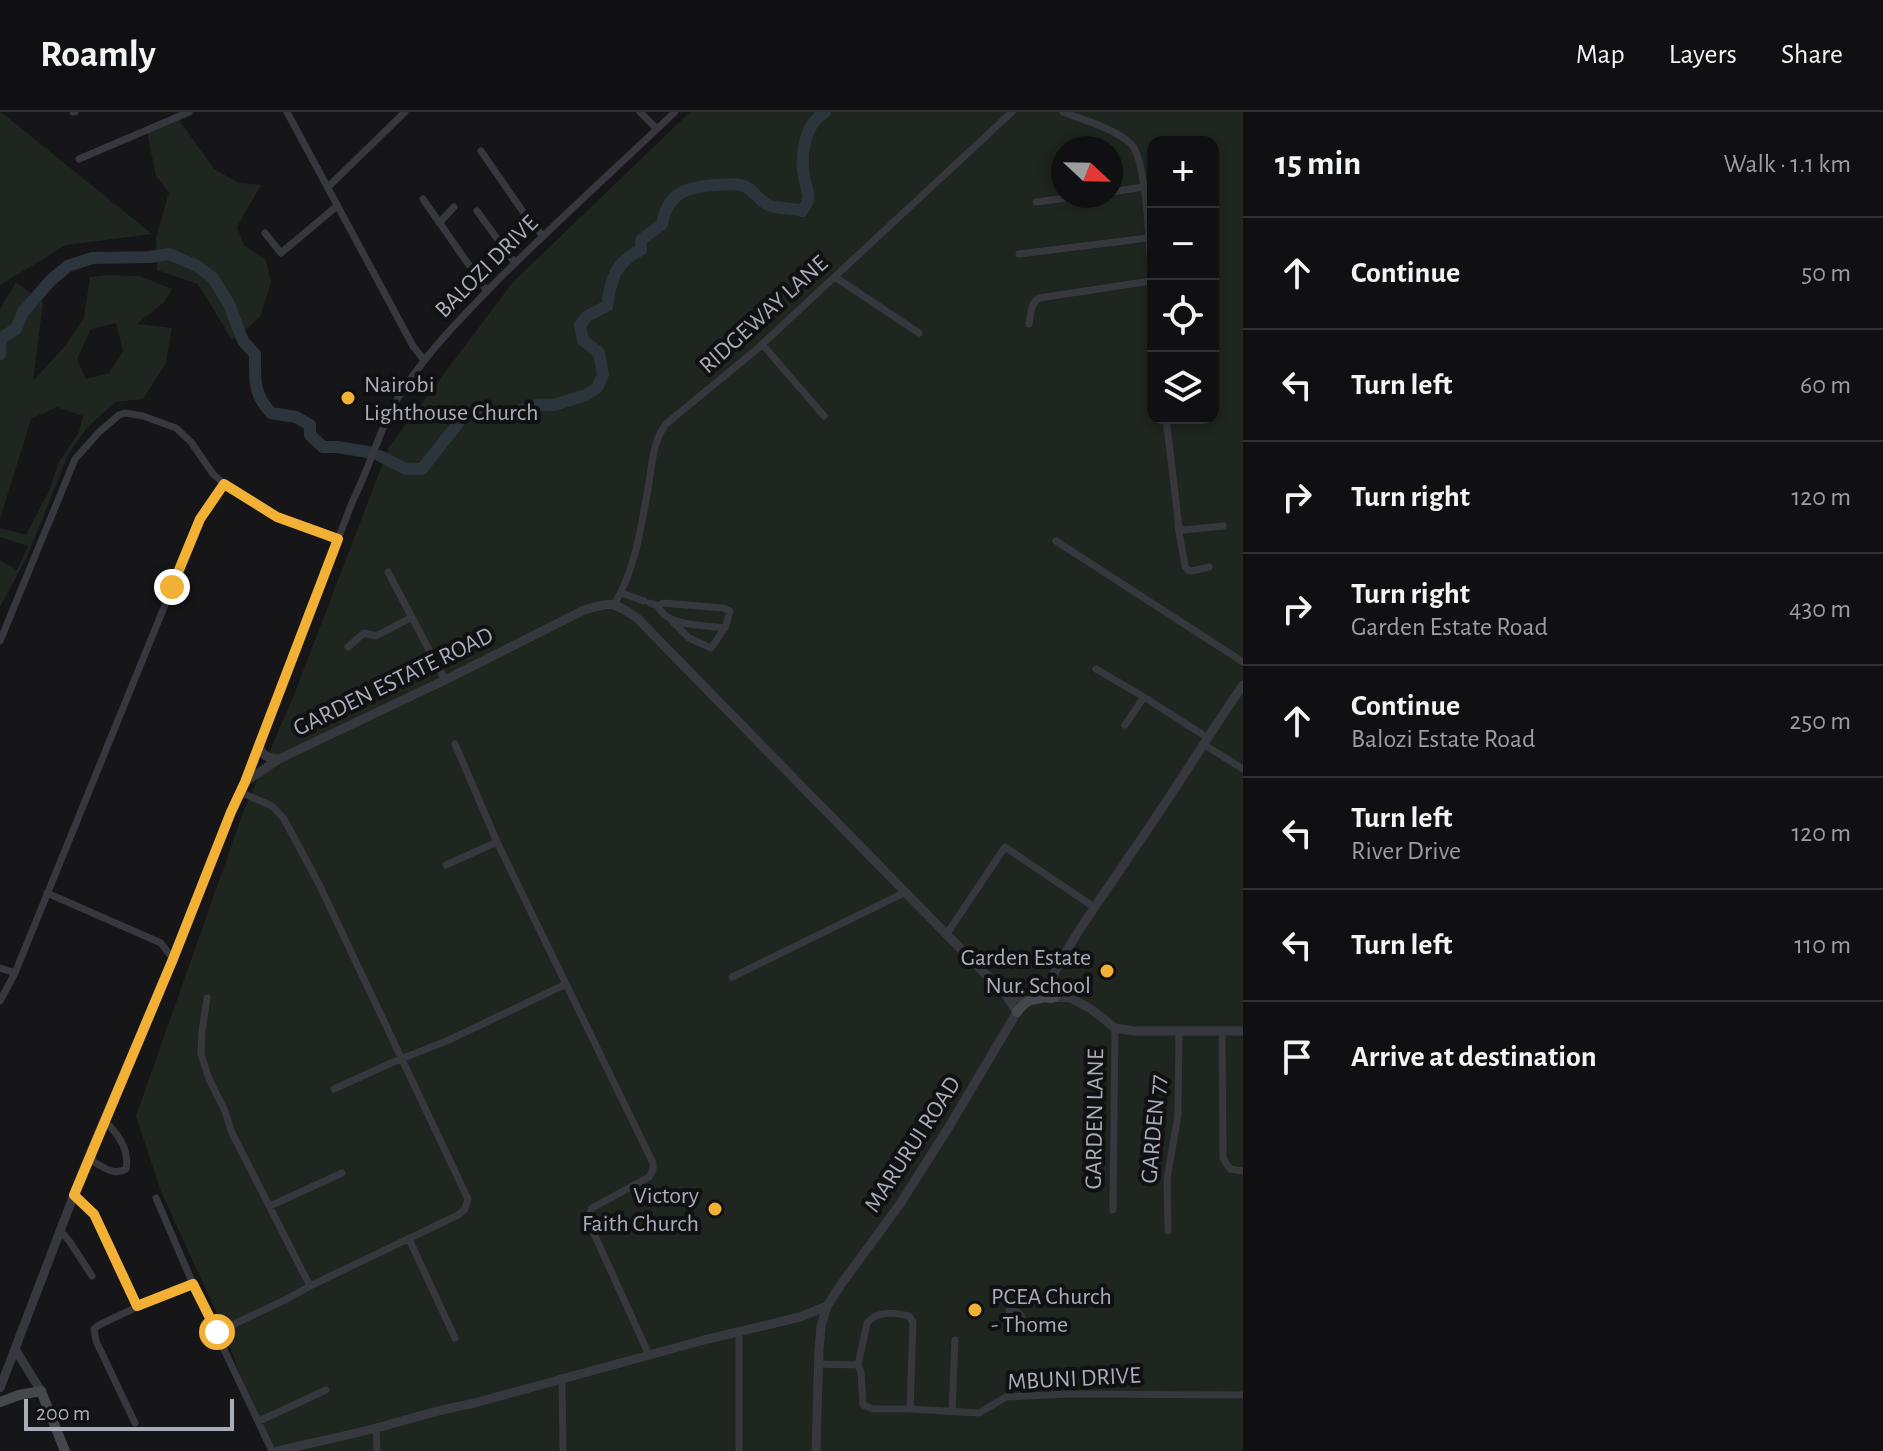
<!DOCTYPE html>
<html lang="en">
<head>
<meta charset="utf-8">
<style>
	:root { --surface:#101012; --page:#1e1e20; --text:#f1f3f6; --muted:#9c9d9f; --line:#303032 }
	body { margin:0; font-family:"Alegreya Sans",sans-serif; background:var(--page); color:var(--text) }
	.controls { position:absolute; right:24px; top:24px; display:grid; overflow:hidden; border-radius:16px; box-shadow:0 4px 12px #0003 }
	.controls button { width:72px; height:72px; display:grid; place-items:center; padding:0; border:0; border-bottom:2px solid var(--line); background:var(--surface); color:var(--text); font:40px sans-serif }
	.compass { position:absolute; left:1051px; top:24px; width:72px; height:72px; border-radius:50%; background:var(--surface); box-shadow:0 4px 12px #0003; rotate:112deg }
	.scale { position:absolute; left:24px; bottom:20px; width:210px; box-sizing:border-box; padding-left:8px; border:4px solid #a8adb8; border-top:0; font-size:22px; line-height:28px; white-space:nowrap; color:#a8adb8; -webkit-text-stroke:6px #111113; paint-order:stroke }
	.stop { position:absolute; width:24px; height:24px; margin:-18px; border:6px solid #f2b134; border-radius:50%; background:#fff }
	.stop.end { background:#f2b134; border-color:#fff; box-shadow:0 2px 8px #0008 }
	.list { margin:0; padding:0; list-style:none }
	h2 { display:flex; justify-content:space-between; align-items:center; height:104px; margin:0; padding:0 32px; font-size:34px }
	h2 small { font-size:26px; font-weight:400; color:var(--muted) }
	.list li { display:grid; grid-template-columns:52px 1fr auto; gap:24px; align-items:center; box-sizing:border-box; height:112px; padding:0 32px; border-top:2px solid var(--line) }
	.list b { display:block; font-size:30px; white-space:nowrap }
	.list p { margin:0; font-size:26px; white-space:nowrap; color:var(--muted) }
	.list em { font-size:26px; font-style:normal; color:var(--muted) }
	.icon { flex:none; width:44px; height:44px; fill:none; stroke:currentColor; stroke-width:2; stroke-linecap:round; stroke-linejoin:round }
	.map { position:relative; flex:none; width:1243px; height:1339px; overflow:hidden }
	header { display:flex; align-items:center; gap:48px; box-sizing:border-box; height:112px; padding:0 40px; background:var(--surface); border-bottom:2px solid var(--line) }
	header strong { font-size:38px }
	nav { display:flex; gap:44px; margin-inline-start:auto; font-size:28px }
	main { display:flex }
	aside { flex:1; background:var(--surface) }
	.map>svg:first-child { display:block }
	.green { fill:#1e261f; fill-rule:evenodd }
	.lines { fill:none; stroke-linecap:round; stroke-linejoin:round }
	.river { stroke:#2c353c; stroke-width:12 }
	.minor { stroke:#37383d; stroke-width:7 }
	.tertiary { stroke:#37383d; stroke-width:9 }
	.secondary { stroke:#45474d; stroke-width:10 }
	.route { stroke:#f2b134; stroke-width:10 }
	.poi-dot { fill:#f2b134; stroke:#111113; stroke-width:3 }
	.labels { text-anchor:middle; stroke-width:8; stroke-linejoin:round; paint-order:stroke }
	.street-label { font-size:24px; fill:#a8adb8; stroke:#111113 }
	.poi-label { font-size:24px; fill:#a8adb8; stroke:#111113; text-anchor:start }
</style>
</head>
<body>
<header>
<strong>Roamly</strong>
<nav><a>Map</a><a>Layers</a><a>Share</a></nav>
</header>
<main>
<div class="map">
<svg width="1243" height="1339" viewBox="0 0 1243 1339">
	<rect width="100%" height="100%" fill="#161618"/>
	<path class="green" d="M0 0H1L152 122 66 133 0 173Z
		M690 0H1243V1339H268L220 1208 162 1082 136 1004 244 698 294 583 389 335 513 170ZM1153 30H1213V306H1153ZM1063 36H1111V84H1063Z
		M177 5 214 57 239 71 261 73 237 115 244 133 266 148 271 170 261 203 249 215 232 228 198 172 157 158 156 126 169 80 156 64 147 20Z
		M110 163 140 164 172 177 164 190 137 212 172 216 165 253 143 287 115 290 86 317 68 343 27 445 0 495V448L17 458 28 434 0 425V416L26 423 49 379 59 350 79 320 83 304 57 295 31 307 0 407V197L16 170 43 190 33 269 65 234 84 206 90 165ZM116 211 123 239 109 261 86 267 77 247 91 217Z"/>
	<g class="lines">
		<path class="river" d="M0 242 1 226 16 217 23 200 51 168 68 154 92 146 150 145 169 142 197 154 213 166 229 192 243 229 255 242C255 268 253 281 271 301L296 305 310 313V323L323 335H337L368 340
			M380 344 406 357H422L463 305 475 300 504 303 537 293H554L586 283 597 276 603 263 599 241 583 228 580 213 587 204 607 194C611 167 615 150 641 138V128L662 112C668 80 687 75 716 73 724 73 734 71 741 73 754 76 759 91 771 94 781 97 791 96 802 99 804 95 807 92 808 88 810 82 806 76 805 70 800 46 803 13 825 0"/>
		<path class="minor" d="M73 0H75
			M287 0 413 234 424 248
			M640 0 657 17
			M1063 0C1083 8 1116 17 1131 32 1149 50 1149 153 1153 184
			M481 39 528 107 543 124
			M79 47 189 0
			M328 75 405 0
			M1111 80 1144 75
			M423 87 487 179
			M1036 90 1083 84
			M477 99 515 151
			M439 111 454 95
			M265 121 281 141 337 94
			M1019 142 1148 126
			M835 165 919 221
			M1029 212C1031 202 1030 192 1039 186L1151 169
			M762 232 824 304
			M1166 306 1179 415 1184 418 1223 414
			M1178 414 1185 454 1188 458 1192 459 1209 455
			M1056 429 1243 550
			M388 460 445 568
			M621 481 644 489
			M615 491C635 458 641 415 648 377 652 355 652 330 666 312L757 237 1012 0
			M650 491 658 494 663 491 723 496 730 499 725 516C705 513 666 515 658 494
			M672 509 689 526 711 536 725 516
			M0 529 75 347 99 320 119 303 125 301 143 304 176 316 191 330 213 362 230 377 277 405 338 427
			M348 535 364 521 376 524 412 505
			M1096 557 1144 585
			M1125 613 1144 585 1208 626
			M455 632 497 730 653 1051V1058L649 1065 592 1096 589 1104 591 1115 649 1243
			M1203 632 1243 657
			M245 670 353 388C371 353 381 311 403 278 429 238 462 205 494 172 553 113 615 57 675 0
			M240 680 272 694 284 707 319 772 468 1087 465 1097 458 1103 310 1174
			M446 753 497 730
			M47 781 161 831 173 847
			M946 823 1005 735 1094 795
			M0 856 15 861
			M732 865 904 781
			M207 886 202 919 201 942 209 967 225 999 232 1021 310 1174 289 1186 217 1220
			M0 889 15 861 200 407 224 372
			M1222 919 1223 1046 1230 1057 1243 1059
			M334 977 391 951 449 928 566 872
			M88 1046C100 1053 113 1065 126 1057 130 1037 117 1021 104 1008
			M74 1083 91 1098 96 1107 137 1194
			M156 1086 193 1172 272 1339
			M270 1094 342 1061
			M1113 1098 1115 916
			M60 1118 70 1130 92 1164
			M1168 1119 1167 1067 1178 1003 1179 919
			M409 1127 455 1226
			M1009 1199 1018 1200 1022 1205
			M818 1252 858 1253 861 1260 863 1293 873 1297H910L979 1301 1006 1285 1069 1282 1243 1283
			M858 1253 867 1211C877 1198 894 1200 909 1204L913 1210 910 1297
			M562 1266 563 1339
			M952 1299 955 1228
			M259 1309 326 1278
			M135 1311 96 1229 94 1217 99 1213 158 1185 193 1172
			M376 1316 377 1339
			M739 1339V1219"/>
		<path class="tertiary" d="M259 632C261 644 268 646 279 647
			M1050 870C1071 826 1101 787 1128 746 1168 689 1204 630 1243 573
			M1051 885 1071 886 1091 897 1115 916 1134 919H1243
			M15 1237 41 1279
			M0 1276 88 1046 173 847 231 700 245 670 279 647 445 568 584 498C612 490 613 489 637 506L1001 878 1006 882 1026 889
			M277 1339C311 1331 346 1324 380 1315 410 1307 440 1297 471 1292L704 1228 800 1205 827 1194
			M816 1339 819 1238 821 1214 827 1194 842 1171 900 1092 950 1013 1017 900 1006 883"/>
		<path class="secondary" d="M1042 878a8 8 0 1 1 16 0a8 8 0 1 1-16 0Z
			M1017 900C1026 888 1032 887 1047 885
			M0 1290 19 1283 41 1279 65 1339"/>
	</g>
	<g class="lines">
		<path class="route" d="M172 475 200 407 224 372 277 405 338 427 245 670 231 700 173 847 74 1083 94 1102 137 1194 193 1172 217 1220"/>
	</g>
	<g class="poi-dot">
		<circle cx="348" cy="286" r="8"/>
		<circle cx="1107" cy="859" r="8"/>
		<circle cx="715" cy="1097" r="8"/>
		<circle cx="975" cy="1198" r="8"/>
	</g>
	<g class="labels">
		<g class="street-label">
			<text transform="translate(486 154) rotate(-45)" y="8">BALOZI DRIVE</text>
			<text transform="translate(763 202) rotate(-42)" y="8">RIDGEWAY LANE</text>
			<text transform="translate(393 569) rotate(-26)" y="8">GARDEN ESTATE ROAD</text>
			<text transform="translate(1094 1007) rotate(-89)" y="8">GARDEN LANE</text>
			<text transform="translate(1153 1017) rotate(-85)" y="8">GARDEN 77</text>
			<text transform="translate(912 1032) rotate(-57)" y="8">MARURUI ROAD</text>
			<text transform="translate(1074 1266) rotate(-3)" y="8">MBUNI DRIVE</text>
		</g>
		<g class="poi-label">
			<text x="364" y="280">Nairobi<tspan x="364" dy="28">Lighthouse Church</tspan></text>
			<text x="1091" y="853" text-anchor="end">Garden Estate<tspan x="1091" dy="28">Nur. School</tspan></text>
			<text x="699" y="1091" text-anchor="end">Victory<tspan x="699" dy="28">Faith Church</tspan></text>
			<text x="991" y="1192">PCEA Church<tspan x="991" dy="28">- Thome</tspan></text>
		</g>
	</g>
</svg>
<div class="controls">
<button>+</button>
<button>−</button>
<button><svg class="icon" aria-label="locate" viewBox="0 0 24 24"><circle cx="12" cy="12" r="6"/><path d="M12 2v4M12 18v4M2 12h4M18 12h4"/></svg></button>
<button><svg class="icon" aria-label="layers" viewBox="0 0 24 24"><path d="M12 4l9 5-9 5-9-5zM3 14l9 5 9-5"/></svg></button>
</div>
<svg class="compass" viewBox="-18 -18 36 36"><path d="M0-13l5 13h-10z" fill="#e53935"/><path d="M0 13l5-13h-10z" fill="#9c9d9f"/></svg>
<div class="scale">200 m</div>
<div class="stop" style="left:217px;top:1220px"></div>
<div class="stop end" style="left:172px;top:475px"></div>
</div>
<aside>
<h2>15 min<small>Walk · 1.1 km</small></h2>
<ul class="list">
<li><svg class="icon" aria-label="ahead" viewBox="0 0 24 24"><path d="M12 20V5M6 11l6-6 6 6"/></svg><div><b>Continue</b></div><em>50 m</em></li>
<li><svg class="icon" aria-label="left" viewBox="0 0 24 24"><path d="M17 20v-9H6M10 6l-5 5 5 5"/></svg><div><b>Turn left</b></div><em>60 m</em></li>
<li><svg class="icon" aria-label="right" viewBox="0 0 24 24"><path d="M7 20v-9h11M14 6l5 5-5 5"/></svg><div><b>Turn right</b></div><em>120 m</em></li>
<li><svg class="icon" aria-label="right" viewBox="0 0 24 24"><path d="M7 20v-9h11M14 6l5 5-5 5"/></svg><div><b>Turn right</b><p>Garden Estate Road</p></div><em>430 m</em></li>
<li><svg class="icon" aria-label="ahead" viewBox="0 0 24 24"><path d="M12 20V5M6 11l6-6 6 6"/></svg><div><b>Continue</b><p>Balozi Estate Road</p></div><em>250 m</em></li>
<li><svg class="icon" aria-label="left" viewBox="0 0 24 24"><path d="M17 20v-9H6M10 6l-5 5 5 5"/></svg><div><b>Turn left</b><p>River Drive</p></div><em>120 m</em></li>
<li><svg class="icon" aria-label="left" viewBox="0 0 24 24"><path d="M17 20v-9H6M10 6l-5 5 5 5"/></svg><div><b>Turn left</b></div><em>110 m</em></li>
<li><svg class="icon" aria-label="arrive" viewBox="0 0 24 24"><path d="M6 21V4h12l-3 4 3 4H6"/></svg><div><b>Arrive at destination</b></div></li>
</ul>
</aside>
</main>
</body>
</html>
